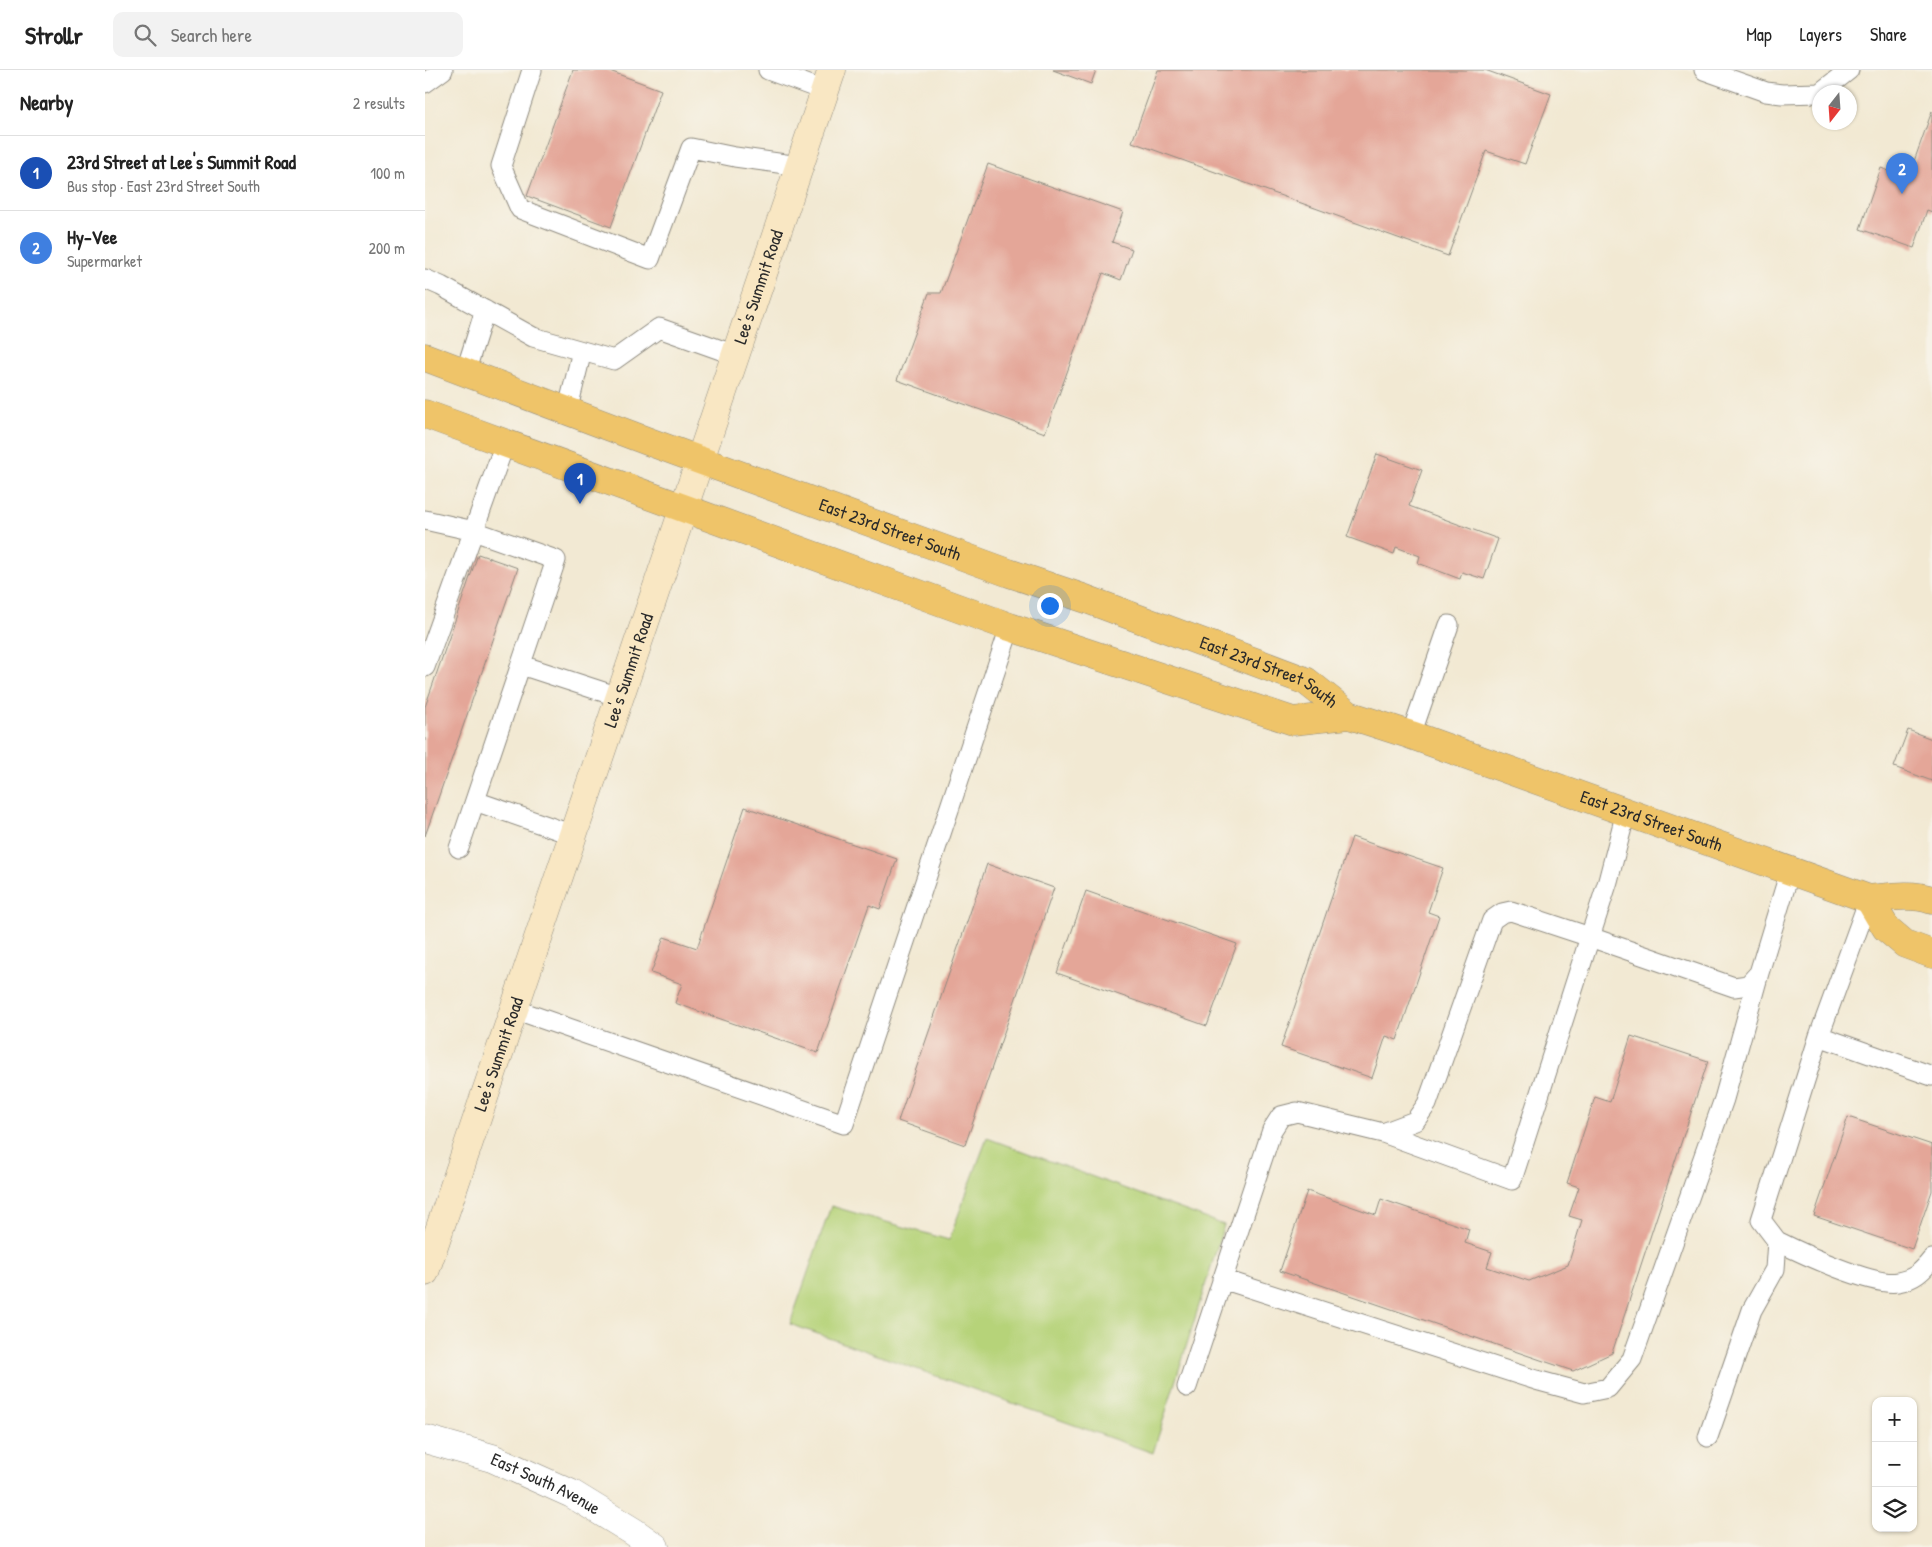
<!DOCTYPE html>
<html lang="en">
<head>
<meta charset="utf-8">
<style>
	:root { --surface:#fff; --page:#f2f2f2; --text:#222; --muted:#767676; --line:#e0e0e0; --accent:#0f766e }
	body { margin:0; font-family:"Patrick Hand",sans-serif; background:var(--page); color:var(--text) }
	.controls { position:absolute; right:15px; bottom:15px; display:grid; overflow:hidden; border-radius:10px; box-shadow:0 1px 4px #0004 }
	.controls button { width:45px; height:45px; display:grid; place-items:center; padding:0; border:0; border-bottom:1px solid var(--line); background:var(--surface); color:var(--text); font:25px sans-serif }
	.compass { position:absolute; left:1387px; top:15px; width:45px; height:45px; border-radius:50%; background:var(--surface); box-shadow:0 1px 4px #0004; rotate:197deg }
	.you { position:absolute; left:624px; top:535px; width:18px; height:18px; margin:-12px; border:4px solid #fff; border-radius:50%; background:#1a73e8; box-shadow:0 0 0 8px #1a73e833 }
	.badge { display:grid; place-items:center; width:32px; height:32px; border-radius:50%; background:var(--accent); color:#fff; font-size:16px; font-weight:700 }
	.pin { position:absolute; translate:-50% -41px; filter:drop-shadow(0 1px 2px #0008) }
	.pin::after { content:''; position:absolute; top:26px; width:18px; height:15px; background:inherit; clip-path:polygon(0 0,100% 0,50% 100%) }
	.list { margin:0; padding:0; list-style:none }
	h2 { display:flex; justify-content:space-between; align-items:center; height:65px; margin:0; padding:0 20px; font-size:21px }
	h2 small { font-size:16px; font-weight:400; color:var(--muted) }
	.list li { display:grid; grid-template-columns:32px 1fr auto; gap:15px; align-items:center; box-sizing:border-box; height:75px; padding:0 20px; border-top:1px solid var(--line) }
	.list b { display:block; font-size:19px; white-space:nowrap }
	.list p { margin:0; font-size:16px; white-space:nowrap; color:var(--muted) }
	.list em { font-size:16px; font-style:normal; color:var(--muted) }
	.icon { flex:none; width:28px; height:28px; fill:none; stroke:currentColor; stroke-width:2; stroke-linecap:round; stroke-linejoin:round }
	.map { position:relative; flex:none; width:1507px; height:1477px; overflow:hidden }
	header { display:flex; align-items:center; gap:30px; box-sizing:border-box; height:70px; padding:0 25px; background:var(--surface); border-bottom:1px solid var(--line) }
	header strong { font-size:24px }
	nav { display:flex; gap:28px; margin-inline-start:auto; font-size:18px }
	.search { width:350px; height:45px; background:var(--page); display:flex; align-items:center; gap:12px; box-sizing:border-box; padding:0 18px; border-radius:10px; color:var(--muted); font-size:19px }
	main { display:flex }
	aside { flex:1; background:var(--surface) }
	.map>svg:first-child { display:block }
	.grass { fill:#b6d379; stroke:#707f52 }
	.building { fill:#e4a698 }
	.lines { fill:none; stroke-linecap:round; stroke-linejoin:round }
	.service-casing { stroke:#8e8a7f; stroke-width:21 }
	.minor-casing { stroke:#8e8a7f; stroke-width:29 }
	.secondary-casing { stroke:#8e8a7f; stroke-width:29 }
	.primary-casing { stroke:#8e8a7f; stroke-width:29 }
	.service { stroke:#fff; stroke-width:19 }
	.minor { stroke:#fff; stroke-width:28 }
	.secondary { stroke:#f9e7c3; stroke-width:28 }
	.primary { stroke:#efc469; stroke-width:28 }
	.labels { text-anchor:middle; stroke-width:4; stroke-linejoin:round; paint-order:stroke }
	.street-label { font-size:18px; fill:#2b2b2b; stroke:#f7f3e8 }
</style>
</head>
<body>
<header>
<strong>Strollr</strong>
<div class="search"><svg class="icon" aria-label="search" viewBox="0 0 24 24"><circle cx="10" cy="10" r="6"/><path d="M15 15l6 6"/></svg>Search here</div>
<nav><a>Map</a><a>Layers</a><a>Share</a></nav>
</header>
<main>
<aside>
<h2>Nearby<small>2 results</small></h2>
<ul class="list">
<li><span class="badge" style="background:#1a4fb4">1</span><div><b>23rd Street at Lee's Summit Road</b><p>Bus stop · East 23rd Street South</p></div><em>100 m</em></li>
<li><span class="badge" style="background:#3f7fe0">2</span><div><b>Hy-Vee</b><p>Supermarket</p></div><em>200 m</em></li>
</ul>
</aside>
<div class="map">
<svg width="1507" height="1477" viewBox="0 0 1507 1477">
	<rect width="100%" height="100%" fill="#f7f3e8"/>
	<filter id="ink" filterUnits="userSpaceOnUse"><feTurbulence type="fractalNoise" baseFrequency=".02" numOctaves="2"/><feDisplacementMap in="SourceGraphic" scale="10" xChannelSelector="R" yChannelSelector="G"/><feConvolveMatrix kernelMatrix="1 2 1 2 8 2 1 2 1" color-interpolation-filters="sRGB"/></filter>
	<filter id="wash" filterUnits="userSpaceOnUse"><feTurbulence type="fractalNoise" baseFrequency=".0096" numOctaves="4" result="noise"/><feDisplacementMap in="SourceGraphic" scale="20" xChannelSelector="R" yChannelSelector="G"/><feGaussianBlur stdDeviation="1.12" result="paint"/><feColorMatrix in="noise" values="0 0 0 0 0 0 0 0 0 0 0 0 0 0 0 0 0 1.4 0 .05"/><feComposite in="paint" operator="in"/></filter>
	<g filter="url(#wash)">
		<rect width="100%" height="100%" fill="#f2e9d3"/>
		<path class="grass" d="M562 1068 799 1155 728 1383 365 1254 406 1136 524 1170Z"/>
		<g id="blocks">
			<path class="building" d="M148 0H182L236 20 186 157 102 126Z
				M628 0H671L666 14Z
				M733 0H1060L1126 24 1100 94 1061 81 1023 186 707 72Z
				M1507 41V142L1502 140 1489 178 1435 159 1456 98 1483 108Z
				M563 94 698 142 687 172 707 179 696 210 678 203 620 363 472 310 504 223H516Z
				M952 384 997 400 984 436 1073 469 1059 509 1037 502 1035 509 993 493 995 486 971 477 969 484 922 467Z
				M53 484 93 498 0 766V637Z
				M1483 660 1507 669V711L1469 697Z
				M320 737 472 789 455 839 444 835 393 983 250 933 257 914 226 903 239 867 272 878Z
				M927 767 1018 798 1003 842 1014 846 972 970 961 966 947 1008 856 977Z
				M562 794 629 818 540 1075 473 1051Z
				M661 821 812 874 782 956 632 903Z
				M1206 966 1283 991 1187 1283 1148 1301 855 1201 882 1121 951 1145 956 1129 1044 1159 1040 1173 1067 1182 1062 1197 1104 1211 1143 1195 1157 1150 1144 1146 1154 1117 1142 1113 1170 1027 1185 1032Z
				M1423 1047 1507 1075V1121L1487 1179 1389 1146Z"/>
		</g>
	</g>
	<g filter="url(#ink)">
		<use href="#blocks" fill-opacity="0" stroke="#8e8a7f" stroke-width="1"/>
		<g class="lines">
			<g class="service-casing">
				<path id="service" d="M107 0 76 96 95 139 225 189 266 78 310 87 374 96
					M343 0 400 21
					M1279 0 1341 22 1357 24 1394 23
					M0 13 18 0
					M1396 22 1424 0
					M0 209 16 216 108 267 189 290 234 258 310 285
					M40 303 60 240
					M142 342 157 281
					M0 450 49 461 131 490 34 778
					M96 595 194 627
					M0 597 80 373
					M986 665 1024 555
					M50 731 148 765
					M1444 829 1394 966 1507 1006
					M89 939 419 1054 585 557
					M958 1063 1087 1110 1165 867 1309 917 1323 915 1334 903 1365 801
					M1352 1171C1376 1183 1449 1217 1473 1212 1489 1209 1497 1202 1507 1189
					M797 1209 1111 1310 1159 1323 1183 1318 1207 1289 1299 1029 1334 903
					M762 1317 847 1060 856 1046 872 1042 958 1063 990 1051 1002 1034 1067 850 1077 843 1086 841 1165 867 1183 811 1201 742
					M1283 1367 1327 1240 1350 1199 1352 1171 1336 1150 1394 966"/>
			</g>
			<g class="minor-casing">
				<g id="minor">
					<path id="s1" d="M0 1369 67 1388 147 1424 209 1462 230 1477"/>
				</g>
			</g>
			<g class="secondary-casing">
				<g id="secondary">
					<path id="s2" d="M0 1202 407 0"/>
				</g>
			</g>
			<g class="primary-casing">
				<g id="primary">
					<path id="s3" d="M0 287 222 371 584 503 661 529 881 611 924 645 986 665 1444 829C1465 827 1487 823 1507 830"/>
					<path d="M0 344 585 557 868 651 924 645"/>
					<path d="M1444 829 1461 858 1480 874 1507 884"/>
				</g>
			</g>
			<use href="#service" class="service"/>
			<use href="#minor" class="minor"/>
			<use href="#secondary" class="secondary"/>
			<use href="#primary" class="primary"/>
		</g>
	</g>
	<g class="labels">
		<g class="street-label">
			<text dy="6" stroke="none"><textPath href="#s2" startOffset="1040">Lee's Summit Road</textPath></text>
			<text dy="6" stroke="none"><textPath href="#s3" startOffset="496">East 23rd Street South</textPath></text>
			<text dy="6" stroke="none"><textPath href="#s2" startOffset="635">Lee's Summit Road</textPath></text>
			<text dy="6" stroke="none"><textPath href="#s3" startOffset="901">East 23rd Street South</textPath></text>
			<text dy="6" stroke="none"><textPath href="#s3" startOffset="1314">East 23rd Street South</textPath></text>
			<text dy="6" stroke="none"><textPath href="#s2" startOffset="230">Lee's Summit Road</textPath></text>
			<text dy="6" stroke="none"><textPath href="#s1" startOffset="129">East South Avenue</textPath></text>
		</g>
	</g>
</svg>
<div class="controls">
<button>+</button>
<button>−</button>
<button><svg class="icon" aria-label="layers" viewBox="0 0 24 24"><path d="M12 4l9 5-9 5-9-5zM3 14l9 5 9-5"/></svg></button>
</div>
<svg class="compass" viewBox="-18 -18 36 36"><path d="M0-13l5 13h-10z" fill="#e53935"/><path d="M0 13l5-13h-10z" fill="#767676"/></svg>
<div class="you"></div>
<div class="pin badge" style="left:155px;top:434px;background:#1a4fb4">1</div>
<div class="pin badge" style="left:1477px;top:124px;background:#3f7fe0">2</div>
</div>
</main>
</body>
</html>
